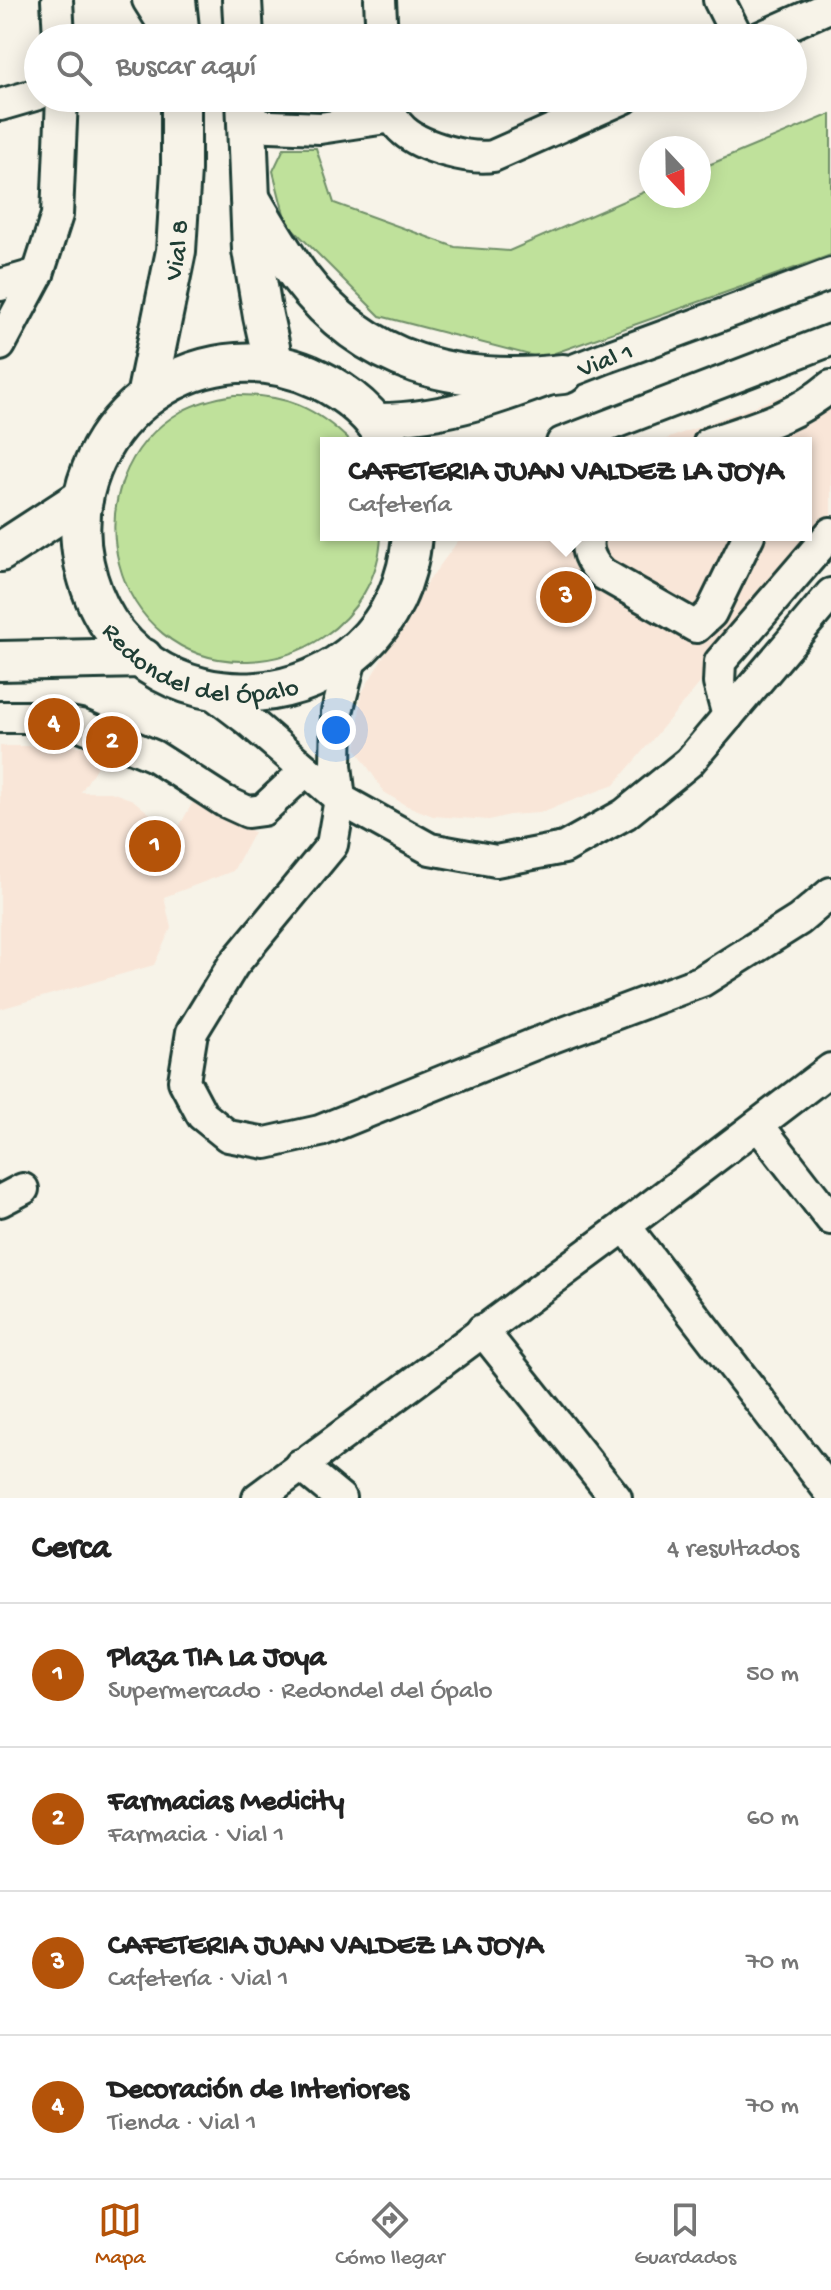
<!DOCTYPE html>
<html lang="es">
<head>
<meta charset="utf-8">
<style>
	:root { --surface:#fff; --page:#f2f2f2; --text:#222; --muted:#767676; --line:#e0e0e0; --accent:#b45309 }
	body { margin:0; font-family:"Gochi Hand",sans-serif; background:var(--page); color:var(--text) }
	.compass { position:absolute; left:639px; top:136px; width:72px; height:72px; border-radius:50%; background:var(--surface); box-shadow:0 4px 20px #0003; rotate:158deg }
	.you { position:absolute; left:336px; top:730px; width:28px; height:28px; margin:-20px; border:6px solid #fff; border-radius:50%; background:#1a73e8; box-shadow:0 0 0 12px #1a73e833 }
	.badge { display:grid; place-items:center; width:52px; height:52px; border-radius:50%; background:var(--accent); color:#fff; font-size:26px; font-weight:700 }
	.pin { position:absolute; translate:-50% -50%; border:4px solid #fff; box-shadow:0 2px 8px #0006 }
	.popup { position:absolute; left:320px; top:437px; width:492px; height:104px; box-sizing:border-box; display:grid; place-content:center; border-radius:0px; background:var(--surface); filter:drop-shadow(0 2px 6px #0005); font-size:26px; white-space:nowrap; color:var(--muted) }
	.popup b { font-size:30px; color:var(--text) }
	.popup::after { content:''; position:absolute; left:50%; top:100%; margin-left:-16px; border:16px solid transparent; border-top-color:var(--surface) }
	.list { margin:0; padding:0; list-style:none }
	h2 { display:flex; justify-content:space-between; align-items:center; height:104px; margin:0; padding:0 32px; font-size:34px }
	h2 small { font-size:26px; font-weight:400; color:var(--muted) }
	.list li { display:grid; grid-template-columns:52px 1fr auto; gap:24px; align-items:center; box-sizing:border-box; height:144px; padding:0 32px; border-top:2px solid var(--line) }
	.list b { display:block; font-size:30px; white-space:nowrap }
	.list p { margin:0; font-size:26px; white-space:nowrap; color:var(--muted) }
	.list em { font-size:26px; font-style:normal; color:var(--muted) }
	.icon { flex:none; width:44px; height:44px; fill:none; stroke:currentColor; stroke-width:2; stroke-linecap:round; stroke-linejoin:round }
	.map { position:relative; flex:none; width:831px; height:1498px; overflow:hidden }
	.search { position:absolute; background:var(--surface); box-shadow:0 4px 20px #0003; left:24px; right:24px; top:24px; height:88px; display:flex; align-items:center; gap:20px; box-sizing:border-box; padding:0 28px; border-radius:44px; color:var(--muted); font-size:30px }
	.sheet { height:680px; background:var(--surface) }
	nav { display:flex; justify-content:space-around; align-items:center; box-sizing:border-box; height:112px; border-top:2px solid var(--line); background:var(--surface); font-size:22px; color:var(--muted) }
	nav a { display:grid; justify-items:center; gap:4px }
	nav .on { color:var(--accent) }
	.map>svg:first-child { display:block }
	.built { fill:#f9e6d8 }
	.green { fill:#bfe19b; stroke:#6f8f68; stroke-width:2 }
	.lines { fill:none; stroke-linecap:round; stroke-linejoin:round }
	.minor-casing { stroke:#1f3d34; stroke-width:36 }
	.major-casing { stroke:#1f3d34; stroke-width:44 }
	.minor { stroke:#f7f3e8; stroke-width:30 }
	.major { stroke:#f7f3e8; stroke-width:38 }
	.labels { text-anchor:middle; stroke-width:8; stroke-linejoin:round; paint-order:stroke }
	.street-label { font-size:26px; fill:#1f3d34; stroke:#f7f3e8 }
</style>
</head>
<body>
<div class="map">
<svg width="831" height="1498" viewBox="0 0 831 1498">
	<rect width="100%" height="100%" fill="#f7f3e8"/>
	<filter id="ink" filterUnits="userSpaceOnUse"><feTurbulence type="fractalNoise" baseFrequency=".0125" numOctaves="2"/><feDisplacementMap in="SourceGraphic" scale="16" xChannelSelector="R" yChannelSelector="G"/><feConvolveMatrix kernelMatrix="1 2 1 2 8 2 1 2 1" color-interpolation-filters="sRGB"/></filter>
	<g filter="url(#ink)">
		<path class="built" d="M831 377V528L614 785 539 813 509 815 489 820 433 816 405 805 384 792 356 749 361 694 427 583 461 537 806 535V443H656Z
			M0 746H96L101 760 81 792H111L133 800 161 823 171 841 194 800 254 832 233 871 164 897 171 928 154 965 0 1009Z"/>
		<path class="green" d="M831 114V255L541 358 380 316 286 222 273 171 284 148H316L334 203 455 247 509 251 651 189V196H699V169Z
			M234 395C285 394 316 407 352 443H326V535H381C380 576 356 615 323 637 301 652 275 660 248 661 110 666 64 479 182 411 198 402 216 398 234 395Z"/>
		<g class="lines">
			<g class="minor-casing">
				<g id="minor">
					<path d="M57 0 59 38"/>
					<path d="M148 0 172 38"/>
					<path d="M380 0 382 38"/>
					<path d="M719 0 738 38"/>
					<path d="M759 38 831 6"/>
					<path d="M386 98C389 110 394 123 404 131 422 147 470 160 493 156L624 98"/>
					<path d="M0 105 38 94"/>
					<path d="M247 125 320 128 393 117"/>
					<path d="M0 285 38 274"/>
					<path d="M0 345 38 274 57 215 62 98"/>
					<path id="s1" d="M372 419C454 421 532 386 607 357 682 330 756 302 831 274"/>
					<path d="M562 443 831 340"/>
					<path d="M709 443C756 427 793 418 831 386"/>
					<path d="M589 535C584 550 591 563 603 574L696 627 711 613 749 535"/>
					<path d="M352 655 337 712 336 765 340 799 332 845 233 965 192 1032 184 1081 202 1115 228 1136 266 1143 320 1131 537 1043 702 981 799 920 831 893"/>
					<path d="M207 689 249 721 340 799 430 849 496 861 564 848 625 814 689 762 831 594"/>
					<path d="M728 716 719 683 720 662 831 533"/>
					<path d="M0 717H39L80 725 154 756 224 801 248 812 263 810 306 770"/>
					<path d="M759 1126 831 1219"/>
					<path d="M0 1201 23 1189"/>
					<path d="M625 1226 831 1493"/>
					<path d="M482 1330 616 1498"/>
					<path d="M300 1465 340 1498"/>
					<path d="M258 1498 625 1226 831 1069"/>
				</g>
			</g>
			<g class="major-casing">
				<g id="major">
					<path d="M176 0 180 38"/>
					<path d="M242 0 244 38"/>
					<path d="M246 98 252 250 263 316 274 365"/>
					<path d="M250 198C265 224 281 251 299 276 366 365 457 386 563 374"/>
					<path id="s2" d="M146 397 176 251 181 170V98"/>
					<path id="s3" d="M389 443C373 415 347 393 318 379 195 320 56 430 84 563 123 750 397 729 412 535"/>
					<path d="M0 552 83 498"/>
					<path d="M0 661 143 658"/>
				</g>
			</g>
			<use href="#minor" class="minor"/>
			<use href="#major" class="major"/>
		</g>
	</g>
	<g class="labels">
		<g class="street-label">
			<text dy="9" stroke="none"><textPath href="#s2" startOffset="150">Vial 8</textPath></text>
			<text dy="9" stroke="none"><textPath href="#s1" startOffset="242">Vial 1</textPath></text>
			<text dy="9" stroke="none"><textPath href="#s3" startOffset="638">Redondel del Ópalo</textPath></text>
		</g>
	</g>
</svg>
<svg class="compass" viewBox="-18 -18 36 36"><path d="M0-13l5 13h-10z" fill="#e53935"/><path d="M0 13l5-13h-10z" fill="#767676"/></svg>
<div class="you"></div>
<div class="pin badge" style="left:155px;top:846px">1</div>
<div class="pin badge" style="left:112px;top:742px">2</div>
<div class="pin badge" style="left:566px;top:597px">3</div>
<div class="popup"><b>CAFETERIA JUAN VALDEZ LA JOYA</b>Cafetería</div>
<div class="pin badge" style="left:54px;top:724px">4</div>
<div class="search"><svg class="icon" aria-label="search" viewBox="0 0 24 24"><circle cx="10" cy="10" r="6"/><path d="M15 15l6 6"/></svg>Buscar aquí</div>
</div>
<section class="sheet">
<h2>Cerca<small>4 resultados</small></h2>
<ul class="list">
<li><span class="badge">1</span><div><b>Plaza TIA La Joya</b><p>Supermercado · Redondel del Ópalo</p></div><em>50 m</em></li>
<li><span class="badge">2</span><div><b>Farmacias Medicity</b><p>Farmacia · Vial 1</p></div><em>60 m</em></li>
<li><span class="badge">3</span><div><b>CAFETERIA JUAN VALDEZ LA JOYA</b><p>Cafetería · Vial 1</p></div><em>70 m</em></li>
<li><span class="badge">4</span><div><b>Decoración de Interiores</b><p>Tienda · Vial 1</p></div><em>70 m</em></li>
</ul>
</section>
<nav>
<a class="on"><svg class="icon" aria-label="map" viewBox="0 0 24 24"><path d="M3 6l6-2 6 2 6-2v14l-6 2-6-2-6 2zM9 4v14M15 6v14"/></svg>Mapa</a>
<a><svg class="icon" aria-label="directions" viewBox="0 0 24 24"><path d="M12 3l9 9-9 9-9-9zM9 14v-3h6M13 9l2 2-2 2"/></svg>Cómo llegar</a>
<a><svg class="icon" aria-label="saved" viewBox="0 0 24 24"><path d="M7 4h10v16l-5-4-5 4z"/></svg>Guardados</a>
</nav>
</body>
</html>
